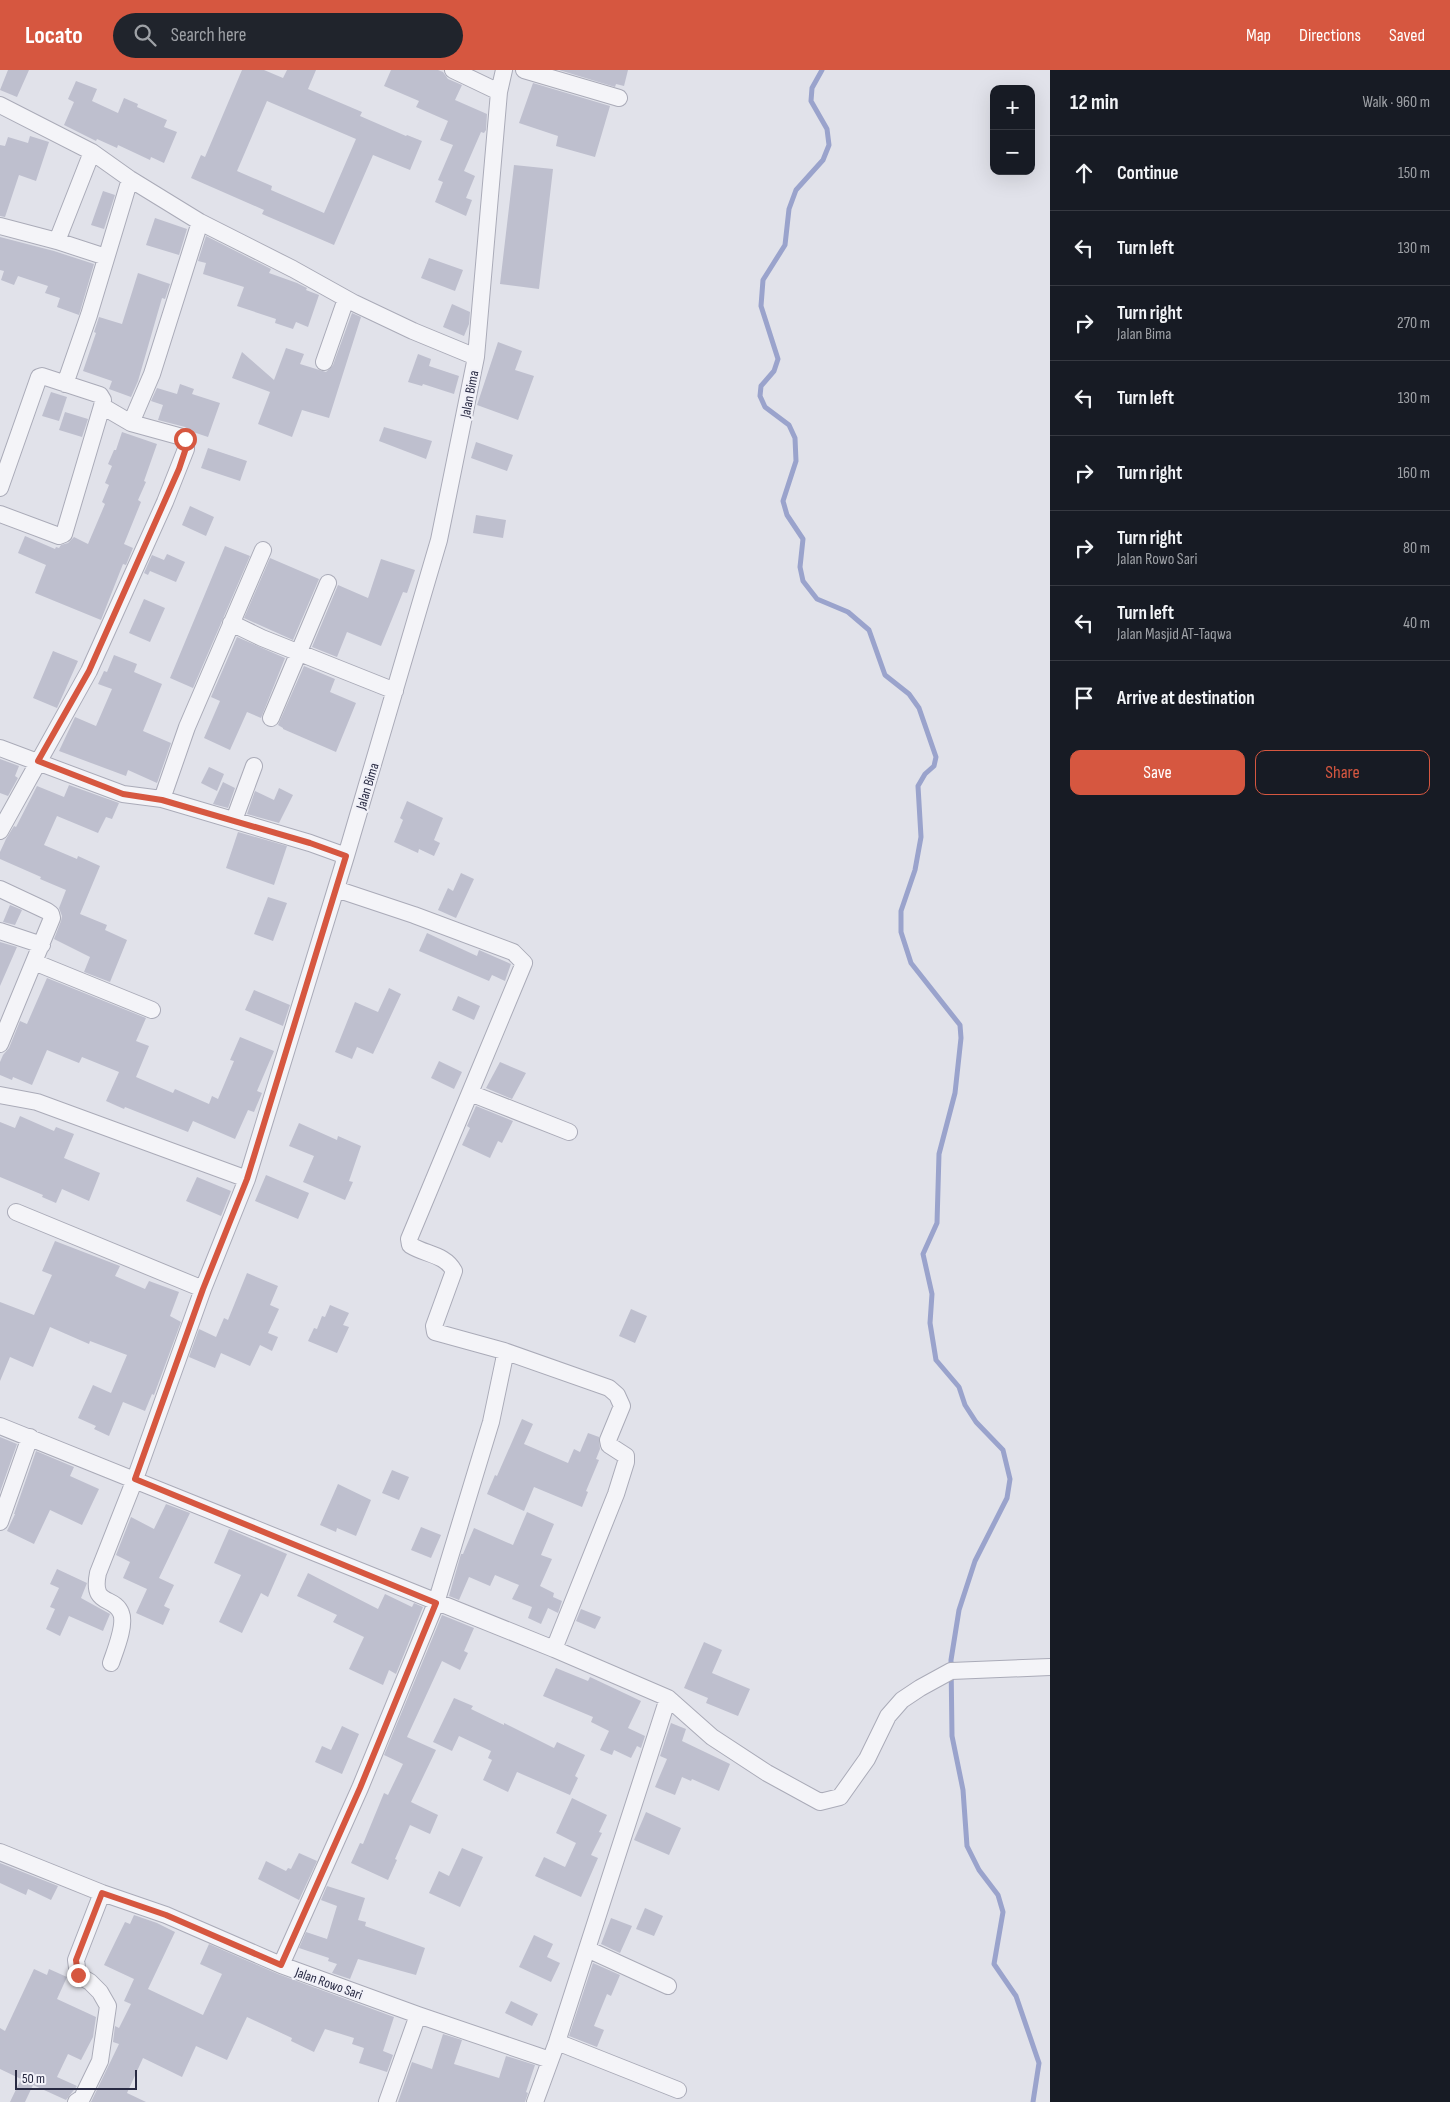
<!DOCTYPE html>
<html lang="en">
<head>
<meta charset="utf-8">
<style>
	:root { --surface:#171b24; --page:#20242c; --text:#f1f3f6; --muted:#9ea1a6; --line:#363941; --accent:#d65740 }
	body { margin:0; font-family:"Sofia Sans Condensed",sans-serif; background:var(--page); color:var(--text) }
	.controls { position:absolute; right:15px; top:15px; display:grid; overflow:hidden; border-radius:10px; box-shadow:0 5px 20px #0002 }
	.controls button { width:45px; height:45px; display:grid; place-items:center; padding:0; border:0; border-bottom:1px solid var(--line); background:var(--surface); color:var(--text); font:25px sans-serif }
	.scale { position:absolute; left:15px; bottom:12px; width:122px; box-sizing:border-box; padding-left:5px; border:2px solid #282a43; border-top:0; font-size:14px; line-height:18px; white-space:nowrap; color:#282a43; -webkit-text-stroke:4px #f1f1f8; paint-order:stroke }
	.stop { position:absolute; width:15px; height:15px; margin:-11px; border:4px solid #d65740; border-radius:50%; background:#fff }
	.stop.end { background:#d65740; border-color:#fff; box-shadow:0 1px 5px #0008 }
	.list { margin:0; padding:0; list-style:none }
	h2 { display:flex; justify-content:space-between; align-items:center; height:65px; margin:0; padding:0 20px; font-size:21px }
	h2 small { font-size:16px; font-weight:400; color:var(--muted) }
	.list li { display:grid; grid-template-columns:32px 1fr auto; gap:15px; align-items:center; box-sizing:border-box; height:75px; padding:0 20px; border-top:1px solid var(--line) }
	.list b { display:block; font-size:19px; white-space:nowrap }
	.list p { margin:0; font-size:16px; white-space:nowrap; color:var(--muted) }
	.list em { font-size:16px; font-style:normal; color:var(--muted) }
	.actions { display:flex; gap:10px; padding:15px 20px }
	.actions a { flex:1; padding:11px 0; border:1px solid var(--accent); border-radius:10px; text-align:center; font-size:18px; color:var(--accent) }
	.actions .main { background:var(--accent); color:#fff }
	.icon { flex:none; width:28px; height:28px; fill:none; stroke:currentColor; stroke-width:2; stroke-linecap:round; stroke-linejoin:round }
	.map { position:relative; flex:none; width:1050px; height:2032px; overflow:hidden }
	header { display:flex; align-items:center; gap:30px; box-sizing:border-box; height:70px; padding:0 25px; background:var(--accent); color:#fff }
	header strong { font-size:24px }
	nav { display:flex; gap:28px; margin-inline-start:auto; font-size:18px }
	.search { width:350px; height:45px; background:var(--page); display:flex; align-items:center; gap:12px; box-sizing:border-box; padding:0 18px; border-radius:28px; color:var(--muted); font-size:19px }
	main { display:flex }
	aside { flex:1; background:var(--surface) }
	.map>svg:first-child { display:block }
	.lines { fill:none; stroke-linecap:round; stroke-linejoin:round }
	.stream { stroke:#9aa3cc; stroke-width:5 }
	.building { fill:#bebfce; fill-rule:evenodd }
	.minor-casing { stroke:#aaabb8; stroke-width:18 }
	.minor { stroke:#f4f4f8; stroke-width:16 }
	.route { stroke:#d65740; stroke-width:6 }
	.labels { text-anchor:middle; stroke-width:4.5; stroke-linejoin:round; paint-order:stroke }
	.street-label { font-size:14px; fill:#282a43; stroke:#f1f1f8 }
</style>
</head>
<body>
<header>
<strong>Locato</strong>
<div class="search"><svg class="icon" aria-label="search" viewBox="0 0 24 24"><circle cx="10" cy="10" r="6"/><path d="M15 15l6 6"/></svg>Search here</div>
<nav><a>Map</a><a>Directions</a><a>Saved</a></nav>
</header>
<main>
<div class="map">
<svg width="1050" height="2032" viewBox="0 0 1050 2032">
	<rect width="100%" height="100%" fill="#e1e2ea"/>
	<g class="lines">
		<path class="stream" d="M822 0 812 18 811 31 827 59 829 75 823 90 796 120 789 139 785 175 763 210 761 236 778 289 774 301 761 316 760 326 765 337 789 355 795 368 796 391 783 431 787 445 803 469 800 497 803 511 817 529 848 542 869 560 885 605 909 624 919 638 936 687 934 696 925 704 918 716 921 767 915 800 901 841V862L911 893 960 955 961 968 955 1023 939 1084 937 1153 923 1184 932 1224 930 1253 936 1290 959 1317 965 1335 976 1352 1003 1380 1010 1409 1007 1428 975 1491 959 1540 951 1590 952 1666 963 1720 967 1776 979 1800 998 1825 1003 1842 994 1894 1016 1926 1039 1993 1033 2032"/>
	</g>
	<path class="building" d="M8 0H29L17 27 0 20Z
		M242 0H264L283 8 287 0H316L308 19 362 42 360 46 406 66 407 65 422 71 410 100 373 85 334 175 262 144 264 140 191 108 201 85 205 87ZM267 31 356 69 324 143 271 120 272 116 237 101Z
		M391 0H438L443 2 448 9 462 15 455 30 487 44 486 60 484 63 481 62 464 101 475 106 466 128 472 130 466 146 435 132 443 112 438 110 453 75 440 70 448 51 416 37 419 31 384 16Z
		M559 0H628L624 16 616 14 615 17Z
		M76 11 97 19 92 31 118 43 124 28 138 34 137 37 167 50 164 57 177 62 164 93 151 87 150 90 118 75 117 78 97 69 96 71 64 55 74 32 68 29Z
		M533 13 610 36 595 87 556 76 558 66 519 53Z
		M30 66 49 72 36 111 19 105 5 147 0 146V75L5 76 8 67 28 73Z
		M514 95 553 99 539 219 500 214Z
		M103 121 115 125 104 159 91 155Z
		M155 148 187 159 179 185 146 175Z
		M206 166 271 199 269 203 297 213 307 218 306 220 319 225 308 257 296 252 293 259 275 253 276 249 237 236 244 217 203 204 206 193 198 191Z
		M0 167 54 181 94 194 79 245 57 237 60 228 45 223 48 216 18 206 14 215 1 210 4 201 0 200Z
		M429 188 463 200 455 221 421 208Z
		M138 203 170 214 165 229 162 228 138 311 131 327 109 319 112 311 83 301 96 263 94 262 99 247 122 254Z
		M452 234 470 242 469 254 464 266 443 257Z
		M352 243 361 247 329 348 302 340 292 367 258 354 270 322 232 308 242 282 274 310 286 278 304 284 300 294 326 302 333 295Z
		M498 272 522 281 515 300 534 306 518 350 477 335Z
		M418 284 431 289 429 296 459 306 454 324 423 314 422 316 408 312Z
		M180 314 194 319 192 324 220 333 208 367 190 361 185 357 158 350 163 335 151 331 157 318 177 324Z
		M51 322 67 327 59 351 42 346Z
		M65 342 88 349 82 367 59 360Z
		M384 357 432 371 426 389 379 371Z
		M122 362 157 374 144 411 146 412 138 430 141 432 124 474 133 478 126 495 123 494 101 550 35 523 46 495 18 483 25 466 55 479 56 477 59 478 61 475 68 473 74 467 88 474 105 434 102 432 109 415 105 413 112 396 108 394 114 380H116Z
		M476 372 513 385 507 401 471 388Z
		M208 378 247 391 240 411 201 398Z
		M190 436 214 447 206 466 182 455Z
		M476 445 506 450 503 468 473 463Z
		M225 476 250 486 193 618 170 608Z
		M167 484 185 492 176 512 150 501 148 505 144 503 152 485 164 490Z
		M270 488 319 509 293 570 244 548Z
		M381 489 415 500 407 523 403 522 381 576 347 562 337 587 312 577 338 515 368 528Z
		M144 529 165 538 150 572 129 563Z
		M237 567 285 588 261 648 247 642 230 680 204 668 220 631 211 627Z
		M53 581 78 591 57 638 33 628Z
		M114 585 137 594 134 602 162 614 143 661 171 673 157 713 128 700 126 706 59 681 75 647 96 656 112 619 98 614 104 601 107 602Z
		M304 596 335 609 330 622 356 633 336 682 283 659V658L278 655Z
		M0 689 19 696 15 706 18 708 8 726 0 723Z
		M209 697 224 704 217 721 201 713Z
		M223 712 235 718 228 738 213 734Z
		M69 715 119 733 112 749 106 747 98 763 57 746 44 775 77 789 78 786 100 796 80 844 107 855 105 860 127 870 110 912 84 902 90 887 54 869 61 851 62 846 59 838 66 820 40 809 41 807 0 789V782L6 769 14 756 16 757 37 716 64 727Z
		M279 718 293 725 279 753 247 744 255 721 274 730Z
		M407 731 443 748 434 770 440 773 434 786 419 779 418 783 394 772 403 750 400 748Z
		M238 762 287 776 274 815 226 798Z
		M461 803 474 809 456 848 438 840 448 818 453 821Z
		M268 827 287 833 273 871 254 864Z
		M10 835 22 840 15 855 3 852Z
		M427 863 477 886 479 880 511 894 505 911 492 905 489 911 419 881Z
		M0 872 17 877 0 916Z
		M47 908 146 948 136 971 149 976 136 1007 173 1023 175 1019 209 1034 212 1026 218 1029 234 991 230 990 240 967 274 981 257 1021 262 1023 254 1042 248 1040 235 1069 193 1051 188 1062 125 1037 124 1039 106 1031 119 1002 82 987 79 993 47 980 32 1015 13 1007 12 1010 0 1005V992L3 985 9 978 20 951 27 954Z
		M389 918 401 924 373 984 357 977 352 989 335 982 355 932 378 942Z
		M254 920 290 935 283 956 245 940Z
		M458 926 480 936 474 950 452 940Z
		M439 991 462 1002 454 1019 431 1008Z
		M500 992 526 1003 512 1029 486 1018Z
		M476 1036 513 1051 502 1073 498 1071 490 1088 462 1075 470 1058 467 1056Z
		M20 1046 54 1061 56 1057 74 1064 64 1088 100 1103 89 1131 62 1119 56 1133 42 1127 43 1125 0 1107V1052L15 1058Z
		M299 1053 337 1070 338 1066 361 1076 349 1111 353 1112 345 1130 303 1112 314 1086 289 1076Z
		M266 1105 309 1123 298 1149 255 1131Z
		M197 1107 231 1121 221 1146 186 1131Z
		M55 1171 120 1196 115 1206 145 1219 149 1211 179 1222 170 1246 181 1252 154 1325 152 1324 145 1341 123 1332 109 1366 94 1359 96 1356 78 1348 93 1315 111 1323 127 1285 90 1271 89 1274 50 1257 33 1297 10 1287 0 1311V1232L34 1245 52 1205 42 1201Z
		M247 1203 278 1216 270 1235 279 1239 268 1263 278 1267 272 1281 260 1275 250 1296 221 1283 215 1298 189 1287 199 1259 216 1267 224 1248 228 1250Z
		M330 1235 349 1243 343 1255 349 1257 337 1283 308 1271 314 1258 317 1259 322 1246 325 1247Z
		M631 1239 647 1246 635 1273 619 1266Z
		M522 1349 533 1354 524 1374 568 1393 574 1379 580 1382 588 1363 599 1367 600 1379 596 1389 599 1390 586 1421 588 1422 582 1437 534 1417 524 1441 487 1424 495 1405 497 1406Z
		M0 1367 17 1374 0 1422Z
		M36 1381 74 1397 70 1406 99 1419 82 1455 50 1440 34 1474 7 1461 15 1444H14Z
		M392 1400 409 1407 399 1430 382 1423Z
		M338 1414 371 1430 356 1466 337 1458 336 1462 320 1455Z
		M166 1434 190 1443 159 1508 174 1515 164 1536 170 1539 163 1555 136 1543 147 1519 123 1508 130 1492 116 1485 131 1447 154 1459Z
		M527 1442 554 1454 541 1485 552 1489 540 1516 554 1523 553 1527 562 1531 558 1543 548 1538 541 1554 528 1548 532 1537 512 1529 519 1515 495 1505 490 1516 469 1507 459 1530 449 1526 461 1484H463L474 1458 513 1475Z
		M421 1457 441 1465 431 1488 411 1480Z
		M229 1459 287 1484 268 1527 261 1523 242 1563 219 1552 241 1505 214 1493Z
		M57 1499 87 1513 81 1528 110 1544 103 1561 69 1546 60 1566 46 1559 55 1539 50 1537 59 1518 50 1514Z
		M308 1503 378 1539 385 1524 412 1537 414 1533 423 1537 396 1604 389 1600 383 1615 349 1599 364 1567 333 1552 337 1545 297 1526Z
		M581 1539 601 1547 595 1559 576 1551Z
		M442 1545 474 1558 464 1581 468 1583 460 1600 442 1591 407 1667 436 1680 411 1732 438 1745 430 1764 410 1755 395 1789 397 1790 388 1810 351 1793 360 1773 363 1774 384 1723 388 1725 403 1694 384 1685Z
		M704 1572 722 1580 712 1603 750 1619 738 1646 706 1633 708 1628 684 1618Z
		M556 1598 588 1611 590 1607 641 1631 628 1658 645 1666 641 1678 637 1676 631 1688 614 1680 612 1685 600 1680 609 1661 591 1652 593 1647 543 1626Z
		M454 1628 473 1636 471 1639 504 1655V1653L554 1678 557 1672 585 1685 575 1706 578 1708 570 1725 517 1702 508 1722 483 1710 492 1690 488 1688 491 1681 459 1666 452 1681 433 1672Z
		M671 1653 686 1659 682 1671 730 1694 719 1721 692 1709 691 1711 682 1707 675 1725 655 1717 667 1689 660 1686Z
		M342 1656 359 1664 342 1704 315 1692 322 1676 331 1680Z
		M572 1728 607 1745 599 1762 602 1763 591 1785 598 1788 581 1827 535 1806 544 1787 565 1797 576 1773 556 1763Z
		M646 1742 681 1758 669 1785 634 1770Z
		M462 1778 483 1787 460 1837 429 1823 439 1801 449 1806Z
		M299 1783 317 1791 299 1830 258 1809 266 1791 286 1801 288 1798 291 1799Z
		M0 1793 58 1816 51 1830 28 1819 26 1825 0 1813Z
		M327 1816 365 1828 358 1850 366 1852 365 1856 425 1878 416 1905 358 1889 350 1909 332 1903 337 1894 328 1891 329 1888 299 1878 306 1862 327 1869 337 1836 321 1830Z
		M645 1838 663 1846 654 1866 636 1859Z
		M134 1845 157 1853 175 1862 148 1919 203 1945 222 1904 200 1894 209 1874 278 1904 394 1947 383 1981 393 1985 387 2002 359 1993 364 1978 352 1974 354 1968 325 1959 314 1982 291 1971 292 1968 247 1947 227 1990 196 1976 182 2007 143 1988 127 2023 146 2032H91L119 1974 113 1972 115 1956 119 1958 131 1934 124 1931 134 1909 104 1895 125 1852 130 1854Z
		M611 1848 632 1856 620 1883 601 1874Z
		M534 1865 553 1874 547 1887 560 1893 551 1912 519 1897Z
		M593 1893 620 1905 611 1926 607 1924 594 1956 604 1960 597 1977 569 1966Z
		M34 1899 47 1905 49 1899 67 1907 57 1929 96 1947 93 1967 81 1990 68 1984 57 2007 77 2016 66 2030 33 2015 25 2032H10L21 2009 0 1999V1958L5 1961Z
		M511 1931 538 1944 532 1956 505 1943Z
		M443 1964 462 1970 454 1994 499 2008 506 1986 535 1995 526 2022 528 2023 525 2032H398L412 1992 432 1999Z"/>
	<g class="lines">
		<g class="minor-casing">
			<path id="minor" d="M453 0 499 22
				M524 0 619 28
				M0 35 92 82 130 109 200 152 293 199 354 233 413 261 476 287
				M0 156 57 171 92 82
				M57 171 106 187
				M324 292 346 229
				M65 314 89 245 130 109
				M102 336 131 353
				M0 418 39 307 42 306 100 325 103 330 102 336 64 464 59 466 0 444
				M231 553 262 568 395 621
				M271 648 328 513
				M0 678 123 724 162 729 310 773 346 786
				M162 729 187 657 263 480
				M234 750 254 696
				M0 761 89 601 165 432 186 379V372L182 367 131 353 152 304 200 152
				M0 819 47 841 51 844 52 848 0 974
				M0 861 42 875
				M34 892 152 940
				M470 1023 569 1062
				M0 1025 37 1032 247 1109
				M16 1142 203 1219
				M504 1281 609 1318 617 1325 622 1336 608 1370 609 1375 626 1386V1392L616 1424 554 1579
				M0 1356 554 1579 668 1628 712 1667 767 1703 820 1732 840 1727 867 1689 888 1646 902 1630 920 1618 951 1601 1050 1597
				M0 1452 30 1367
				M111 1593C115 1581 126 1555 121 1543 114 1525 91 1537 98 1503L135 1409 203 1219 247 1109 346 786 439 470 476 287 499 22 504 0
				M0 1782 102 1823 166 1845 281 1895 418 1945 550 1990
				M587 1879 668 1916
				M281 1895 360 1718 436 1533 491 1352 504 1290V1281L435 1262 434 1256 454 1201C445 1184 426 1185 410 1175L409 1169 524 893 513 882 414 845 336 819
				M557 1972 678 2020
				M76 2032 82 2028 100 1991 108 1936 100 1922 90 1912 78 1905 76 1890 102 1823
				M387 2032 418 1945
				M535 2032 557 1972 668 1628"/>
		</g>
		<use href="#minor" class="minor"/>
	</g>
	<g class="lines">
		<path class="route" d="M78 1905 76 1890 102 1823 166 1845 281 1895 360 1718 436 1533 135 1409 203 1219 247 1109 346 786 310 773 162 730 123 724 38 691 89 601 179 399 187 375 185 369"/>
	</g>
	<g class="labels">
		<g class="street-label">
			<text transform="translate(469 324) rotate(-79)" y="5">Jalan Bima</text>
			<text transform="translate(367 716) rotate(-73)" y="5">Jalan Bima</text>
			<text transform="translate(329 1913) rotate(20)" y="5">Jalan Rowo Sari</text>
		</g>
	</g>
</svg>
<div class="controls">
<button>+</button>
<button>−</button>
</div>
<div class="scale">50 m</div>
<div class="stop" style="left:185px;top:369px"></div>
<div class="stop end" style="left:78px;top:1905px"></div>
</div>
<aside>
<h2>12 min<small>Walk · 960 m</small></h2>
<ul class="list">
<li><svg class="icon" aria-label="ahead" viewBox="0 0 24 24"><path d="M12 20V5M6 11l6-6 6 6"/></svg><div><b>Continue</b></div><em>150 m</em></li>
<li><svg class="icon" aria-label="left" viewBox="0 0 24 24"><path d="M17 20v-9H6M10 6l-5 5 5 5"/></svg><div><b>Turn left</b></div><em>130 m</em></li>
<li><svg class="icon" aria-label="right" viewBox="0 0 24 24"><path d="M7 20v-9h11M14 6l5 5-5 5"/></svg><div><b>Turn right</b><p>Jalan Bima</p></div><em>270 m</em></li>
<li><svg class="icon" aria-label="left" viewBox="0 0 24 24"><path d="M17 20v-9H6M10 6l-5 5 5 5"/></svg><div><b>Turn left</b></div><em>130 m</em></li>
<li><svg class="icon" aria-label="right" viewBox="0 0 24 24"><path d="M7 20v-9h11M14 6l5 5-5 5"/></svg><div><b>Turn right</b></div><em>160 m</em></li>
<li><svg class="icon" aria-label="right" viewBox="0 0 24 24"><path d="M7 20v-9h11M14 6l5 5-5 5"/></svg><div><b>Turn right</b><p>Jalan Rowo Sari</p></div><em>80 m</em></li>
<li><svg class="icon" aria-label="left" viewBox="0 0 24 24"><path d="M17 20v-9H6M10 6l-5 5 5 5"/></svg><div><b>Turn left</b><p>Jalan Masjid AT-Taqwa</p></div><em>40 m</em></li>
<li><svg class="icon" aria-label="arrive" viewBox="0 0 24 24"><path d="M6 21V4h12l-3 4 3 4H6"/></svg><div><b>Arrive at destination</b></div></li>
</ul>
<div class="actions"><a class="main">Save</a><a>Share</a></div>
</aside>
</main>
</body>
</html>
